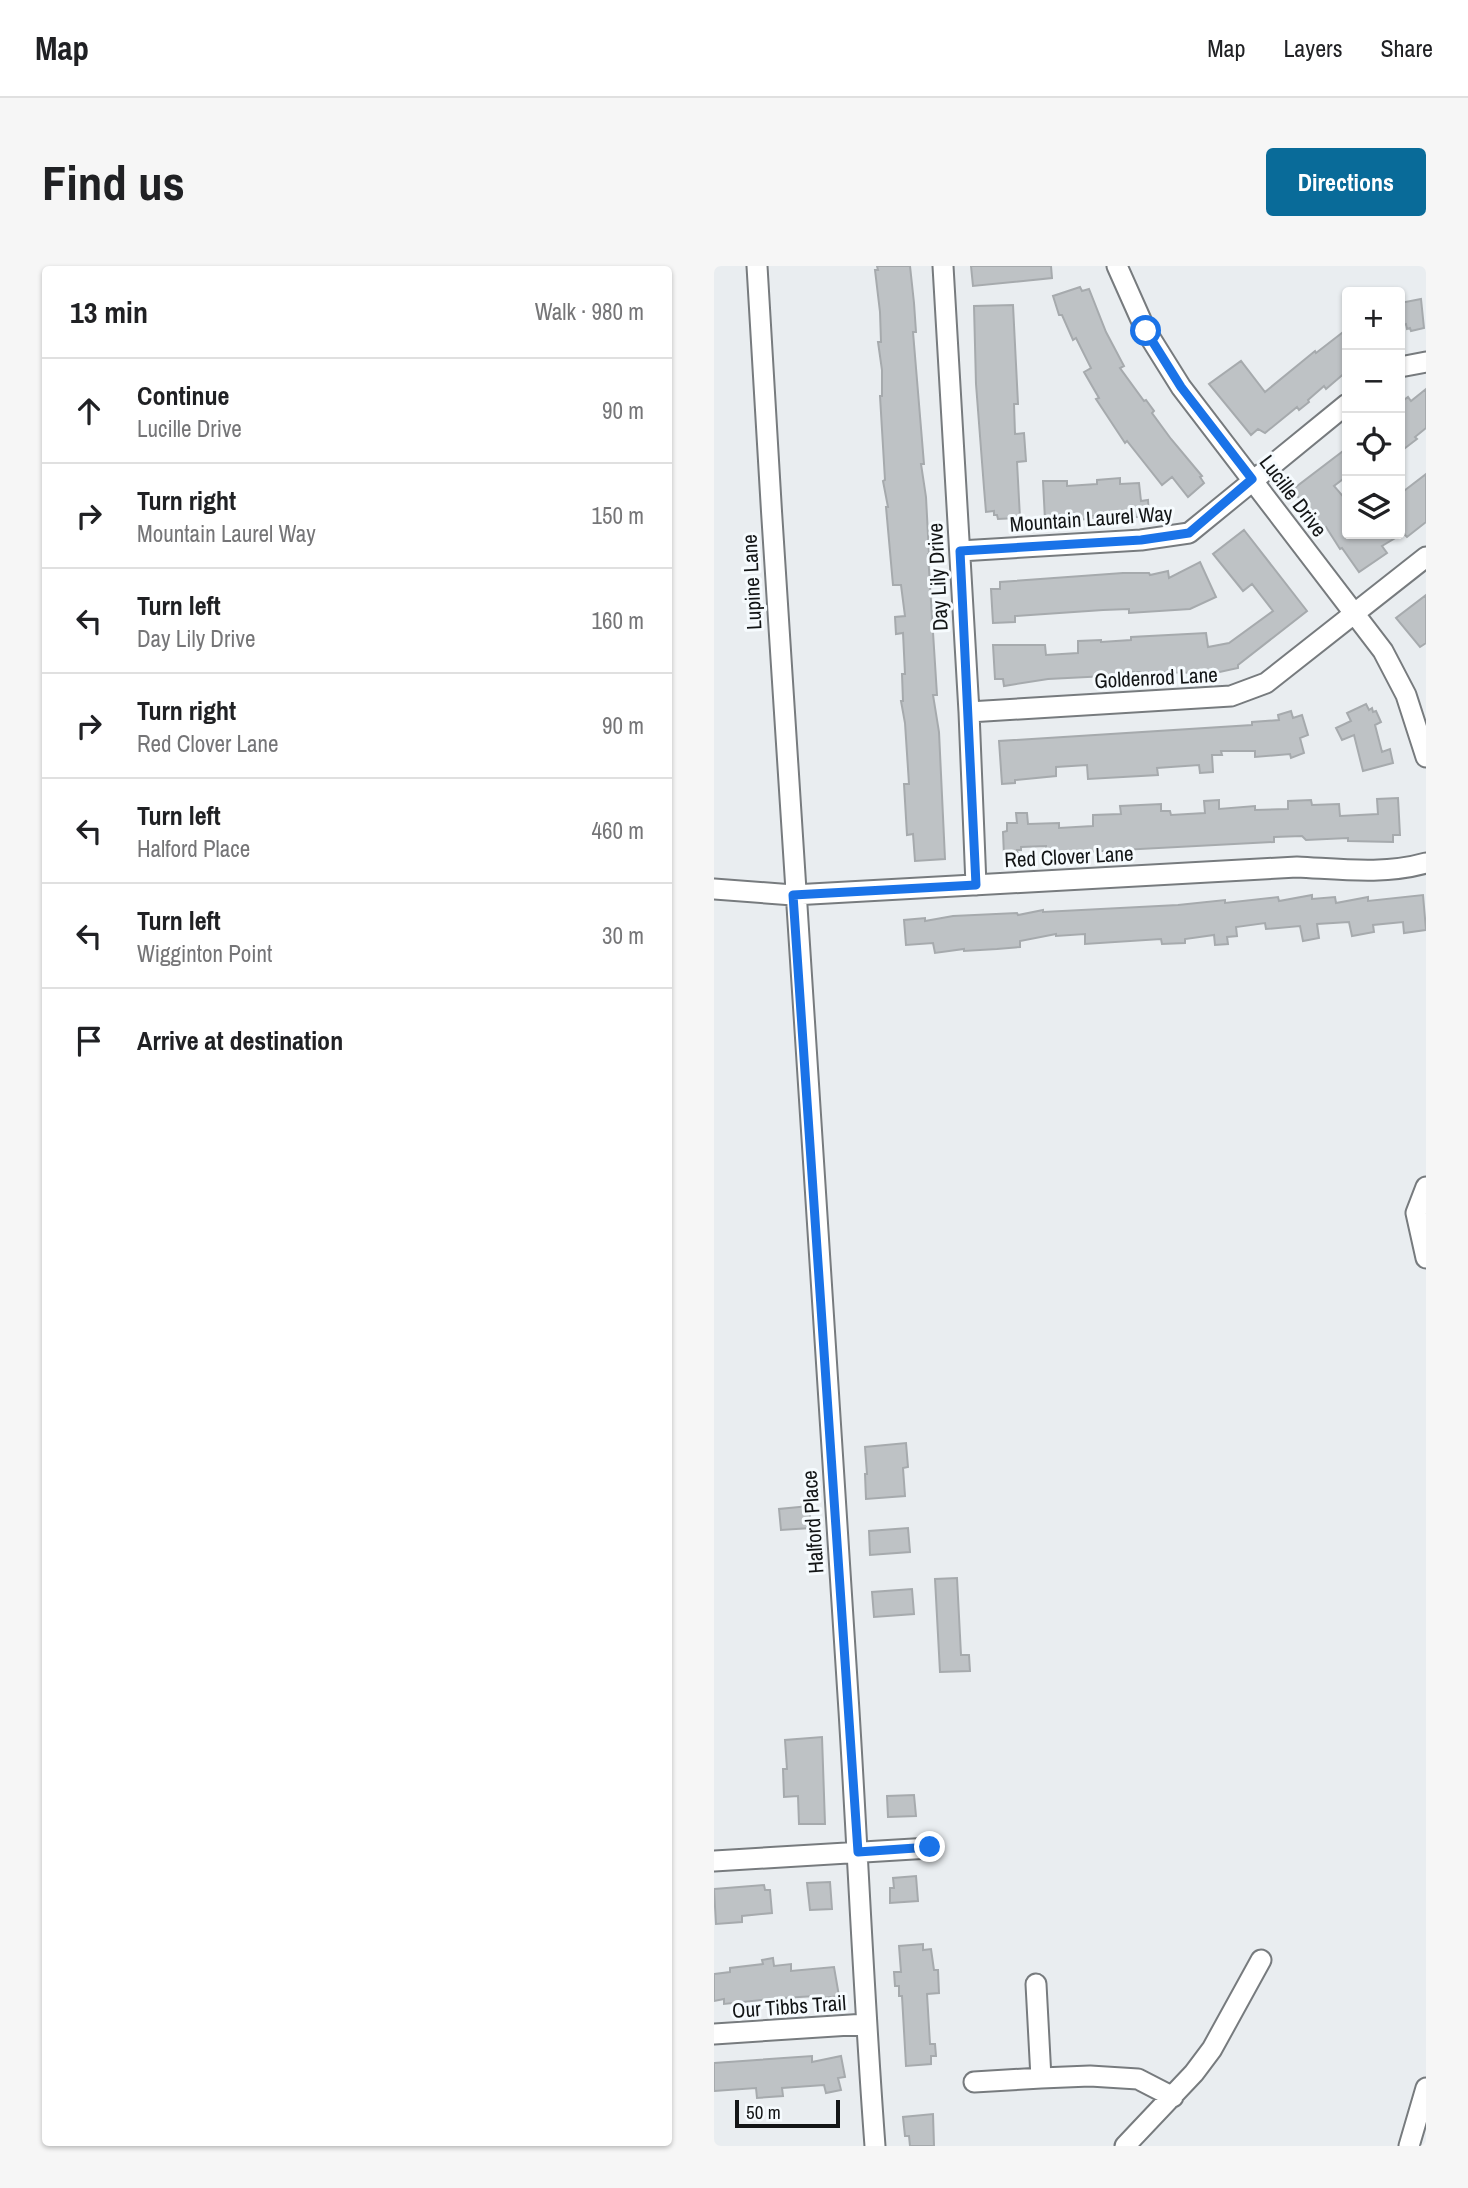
<!DOCTYPE html>
<html lang="en">
<head>
<meta charset="utf-8">
<style>
	:root { --surface:#fff; --page:#f6f6f6; --text:#202124; --muted:#757577; --line:#e0e0e0; --accent:#096b99 }
	body { margin:0; font-family:"Archivo Narrow",sans-serif; background:var(--page); color:var(--text) }
	.controls { position:absolute; right:21px; top:21px; display:grid; overflow:hidden; border-radius:7px; box-shadow:0 2px 5px #0004 }
	.controls button { width:63px; height:63px; display:grid; place-items:center; padding:0; border:0; border-bottom:2px solid var(--line); background:var(--surface); color:var(--text); font:35px sans-serif }
	.scale { position:absolute; left:21px; bottom:18px; width:105px; box-sizing:border-box; padding-left:7px; border:4px solid #131516; border-top:0; font-size:19px; line-height:24px; white-space:nowrap; color:#131516; -webkit-text-stroke:5px #f6fbfe; paint-order:stroke }
	.stop { position:absolute; width:21px; height:21px; margin:-16px; border:5px solid #1a73e8; border-radius:50%; background:#fff }
	.stop.end { background:#1a73e8; border-color:#fff; box-shadow:0 2px 7px #0008 }
	.list { margin:0; padding:0; list-style:none }
	h2 { display:flex; justify-content:space-between; align-items:center; height:91px; margin:0; padding:0 28px; font-size:30px }
	h2 small { font-size:23px; font-weight:400; color:var(--muted) }
	.list li { display:grid; grid-template-columns:46px 1fr auto; gap:21px; align-items:center; box-sizing:border-box; height:105px; padding:0 28px; border-top:2px solid var(--line) }
	.list b { display:block; font-size:26px; white-space:nowrap }
	.list p { margin:0; font-size:23px; white-space:nowrap; color:var(--muted) }
	.list em { font-size:23px; font-style:normal; color:var(--muted) }
	.icon { flex:none; width:38px; height:38px; fill:none; stroke:currentColor; stroke-width:2; stroke-linecap:round; stroke-linejoin:round }
	.map { position:relative; flex:none; width:712px; height:1880px; overflow:hidden; border-radius:7px }
	header { display:flex; align-items:center; gap:42px; box-sizing:border-box; height:98px; padding:0 35px; background:var(--surface); border-bottom:2px solid var(--line) }
	header strong { font-size:33px }
	nav { display:flex; gap:38px; margin-inline-start:auto; font-size:24px }
	.intro { display:flex; align-items:center; justify-content:space-between; box-sizing:border-box; height:168px; padding:0 42px }
	h1 { margin:0; font-size:49px }
	.button { padding:18px 32px; border-radius:7px; background:var(--accent); color:#fff; font-size:24px; font-weight:700 }
	main { display:flex; gap:42px; padding:0 42px }
	aside { flex:1; background:var(--surface); border-radius:7px; box-shadow:0 2px 5px #0004 }
	.map>svg:first-child { display:block }
	.building { fill:#bec2c5; stroke:#a6aaad; stroke-width:2 }
	.lines { fill:none; stroke-linecap:round; stroke-linejoin:round }
	.minor-casing { stroke:#777b7e; stroke-width:23 }
	.minor { stroke:#fff; stroke-width:19 }
	.route { stroke:#1a73e8; stroke-width:9 }
	.labels { text-anchor:middle; stroke-width:6; stroke-linejoin:round; paint-order:stroke }
	.street-label { font-size:21px; fill:#131516; stroke:#f6fbfe }
</style>
</head>
<body>
<header>
<strong>Map</strong>
<nav><a>Map</a><a>Layers</a><a>Share</a></nav>
</header>
<div class="intro"><h1>Find us</h1><a class="button">Directions</a></div>
<main>
<aside>
<h2>13 min<small>Walk · 980 m</small></h2>
<ul class="list">
<li><svg class="icon" aria-label="ahead" viewBox="0 0 24 24"><path d="M12 20V5M6 11l6-6 6 6"/></svg><div><b>Continue</b><p>Lucille Drive</p></div><em>90 m</em></li>
<li><svg class="icon" aria-label="right" viewBox="0 0 24 24"><path d="M7 20v-9h11M14 6l5 5-5 5"/></svg><div><b>Turn right</b><p>Mountain Laurel Way</p></div><em>150 m</em></li>
<li><svg class="icon" aria-label="left" viewBox="0 0 24 24"><path d="M17 20v-9H6M10 6l-5 5 5 5"/></svg><div><b>Turn left</b><p>Day Lily Drive</p></div><em>160 m</em></li>
<li><svg class="icon" aria-label="right" viewBox="0 0 24 24"><path d="M7 20v-9h11M14 6l5 5-5 5"/></svg><div><b>Turn right</b><p>Red Clover Lane</p></div><em>90 m</em></li>
<li><svg class="icon" aria-label="left" viewBox="0 0 24 24"><path d="M17 20v-9H6M10 6l-5 5 5 5"/></svg><div><b>Turn left</b><p>Halford Place</p></div><em>460 m</em></li>
<li><svg class="icon" aria-label="left" viewBox="0 0 24 24"><path d="M17 20v-9H6M10 6l-5 5 5 5"/></svg><div><b>Turn left</b><p>Wigginton Point</p></div><em>30 m</em></li>
<li><svg class="icon" aria-label="arrive" viewBox="0 0 24 24"><path d="M6 21V4h12l-3 4 3 4H6"/></svg><div><b>Arrive at destination</b></div></li>
</ul>
</aside>
<div class="map">
<svg width="712" height="1880" viewBox="0 0 712 1880">
	<rect width="100%" height="100%" fill="#e9edf0"/>
	<path class="building" d="M163 0H196L200 37 202 66H199L210 198H207L212 231 215 288H214L223 429H219L225 466 231 593 201 595 199 568 193 569 190 518H195L191 457 187 435H189L188 408H191L189 367 182 368 181 351 191 350 187 319H179L172 241H174L169 215 171 214 166 130H168V104L164 76H167L166 46 161 4H164Z
		M257 0H337L338 12 259 20Z
		M366 21 368 25 375 23 392 66 410 100 406 102 430 135 432 134 440 145 438 147 457 173 488 210 486 211 490 217 474 231 458 211 448 219 413 175 411 177 382 133 385 132 370 106 377 102 362 72 359 74 348 49H345L339 30Z
		M707 33 710 62 697 65 696 62 693 63 692 58 686 60V37Z
		M299 39 304 138H300L301 168 310 167 312 195 303 196 306 252 284 253 283 249H280V245L272 246 270 222 262 118 260 40Z
		M633 63V105L612 123 610 120 594 134 595 136 585 144 583 141 551 167 544 163 537 169 495 118 527 95 551 126 601 85 602 87Z
		M712 123V162L701 171 703 173 686 186V137L694 131 697 135Z
		M633 182V210L620 220 633 235V268H688L668 280 673 287 645 306 628 282 626 283 612 261 610 262 578 224Z
		M712 208V256L693 271 686 264V228Z
		M406 212V218L425 217 427 235 434 234 435 250 411 252V248L378 250 379 252 358 255V253L331 254 329 215H353V220L383 218V214Z
		M530 264 593 345 524 399V402L501 407 414 406V411L393 410 334 413 290 420 289 413H281L279 379H331L332 389 364 387V375L387 374V376L417 374V371L492 367 494 381 515 377 559 345 538 318 529 325 499 288Z
		M486 296 502 331 476 343 415 347V343L389 344 301 350V356L279 357 277 323H286V316L409 307H435L436 309 454 305 455 312Z
		M712 329V377L706 381 682 352Z
		M652 438 655 444 658 442 659 446 662 445 667 456 661 459 668 486 676 483 679 497 649 505 640 469 628 474 622 462 637 455 633 447Z
		M577 445 579 452 588 449 594 469 586 472 590 487 577 492 576 488 541 491V485H507L508 489H498L499 506 486 507 485 499 443 502 444 509 374 513 373 499 342 501V510L301 514V517L288 518 285 475 538 459V456L565 454 564 449Z
		M684 532 686 569H679V576L634 575V572L592 574 588 570 560 571V576L332 588V580L307 581V584H303L304 589 290 590 289 566 293 565V557H303L302 547H313L314 558 345 557V562L379 560V549L407 548 406 540 447 538V545H456L457 549 491 547 490 535 505 534V543L541 540V544L574 543V535L597 534 598 539 625 538 626 550 664 548 663 533Z
		M598 629V633L621 631 622 637 654 631V635L709 629 712 664 690 667 689 656 659 659 660 666 638 670 635 656 603 658 605 672 589 675 586 660 552 663 551 657 522 661 523 670 513 671 514 678 501 679 500 669 471 673V677L448 678 447 673 371 678V668L342 670V668L306 675V681L283 683 250 685V683L221 687 219 677 192 679 190 654 211 652V655L239 650 303 647 304 649 329 644V646L464 639 511 634V637L564 631 565 635Z
		M192 1177 194 1201 189 1202 191 1230 152 1233 151 1208H153L151 1181Z
		M95 1240 97 1262 67 1264 65 1243Z
		M194 1262 196 1286 156 1289 155 1265Z
		M243 1312 247 1389H255L256 1405 226 1406 221 1313Z
		M198 1323 200 1348 160 1351 158 1326Z
		M108 1471 111 1558H85L84 1530 70 1531 69 1503H73L71 1474Z
		M200 1529 202 1550 174 1551 173 1530Z
		M202 1610 204 1635 176 1637V1622H180L179 1612Z
		M116 1616 118 1643 96 1644 93 1617Z
		M50 1619 51 1624H56L58 1647 28 1650V1656L2 1658 0 1623Z
		M209 1678V1684L217 1683 220 1704H224L225 1727 213 1728 216 1778H221L222 1790H217V1798L192 1800 188 1730H185V1720H181L180 1706H187L185 1680Z
		M59 1692 60 1700 77 1698V1705L120 1701 125 1730 102 1733V1730L68 1732 10 1738V1733L0 1735V1708L16 1706V1702L49 1698 48 1694Z
		M98 1790V1796L127 1790 131 1811 124 1812 127 1824 112 1827 110 1819 68 1822 69 1830 43 1832 42 1822 0 1825V1797Z
		M219 1848 220 1880H196L195 1870H191L189 1851Z"/>
	<g class="lines">
		<g class="minor-casing">
			<path id="minor" d="M43 0C71 482 102 964 135 1445 144 1590 150 1735 161 1880
				M229 0 255 446 262 619
				M403 0 432 65 467 121 669 385 692 429 712 491
				M686 101 712 96
				M246 285 427 274 475 267 633 138
				M255 446 517 430 552 417 712 291
				M0 623 79 629 583 601C626 603 670 609 712 597
				M712 921 702 947 712 992
				M0 1595 216 1582
				M322 1718 327 1812 376 1810 424 1813 459 1831
				M0 1768 152 1758
				M260 1816 327 1812
				M411 1880 480 1807 498 1783 547 1694
				M695 1880 712 1822"/>
		</g>
		<use href="#minor" class="minor"/>
	</g>
	<g class="lines">
		<path class="route" d="M216 1581 144 1586 79 629 262 619 246 285 427 274 475 267 538 213 467 121 432 65"/>
	</g>
	<g class="labels">
		<g class="street-label">
			<text transform="translate(579 230) rotate(53)" y="7">Lucille Drive</text>
			<text transform="translate(377 253) rotate(-4)" y="7">Mountain Laurel Way</text>
			<text transform="translate(224 311) rotate(-93)" y="7">Day Lily Drive</text>
			<text transform="translate(38 316) rotate(-93)" y="7">Lupine Lane</text>
			<text transform="translate(442 412) rotate(-3)" y="7">Goldenrod Lane</text>
			<text transform="translate(355 591) rotate(-3)" y="7">Red Clover Lane</text>
			<text transform="translate(99 1256) rotate(-94)" y="7">Halford Place</text>
			<text transform="translate(75 1741) rotate(-4)" y="7">Our Tibbs Trail</text>
		</g>
	</g>
</svg>
<div class="controls">
<button>+</button>
<button>−</button>
<button><svg class="icon" aria-label="locate" viewBox="0 0 24 24"><circle cx="12" cy="12" r="6"/><path d="M12 2v4M12 18v4M2 12h4M18 12h4"/></svg></button>
<button><svg class="icon" aria-label="layers" viewBox="0 0 24 24"><path d="M12 4l9 5-9 5-9-5zM3 14l9 5 9-5"/></svg></button>
</div>
<div class="scale">50 m</div>
<div class="stop" style="left:432px;top:65px"></div>
<div class="stop end" style="left:216px;top:1581px"></div>
</div>
</main>
</body>
</html>
